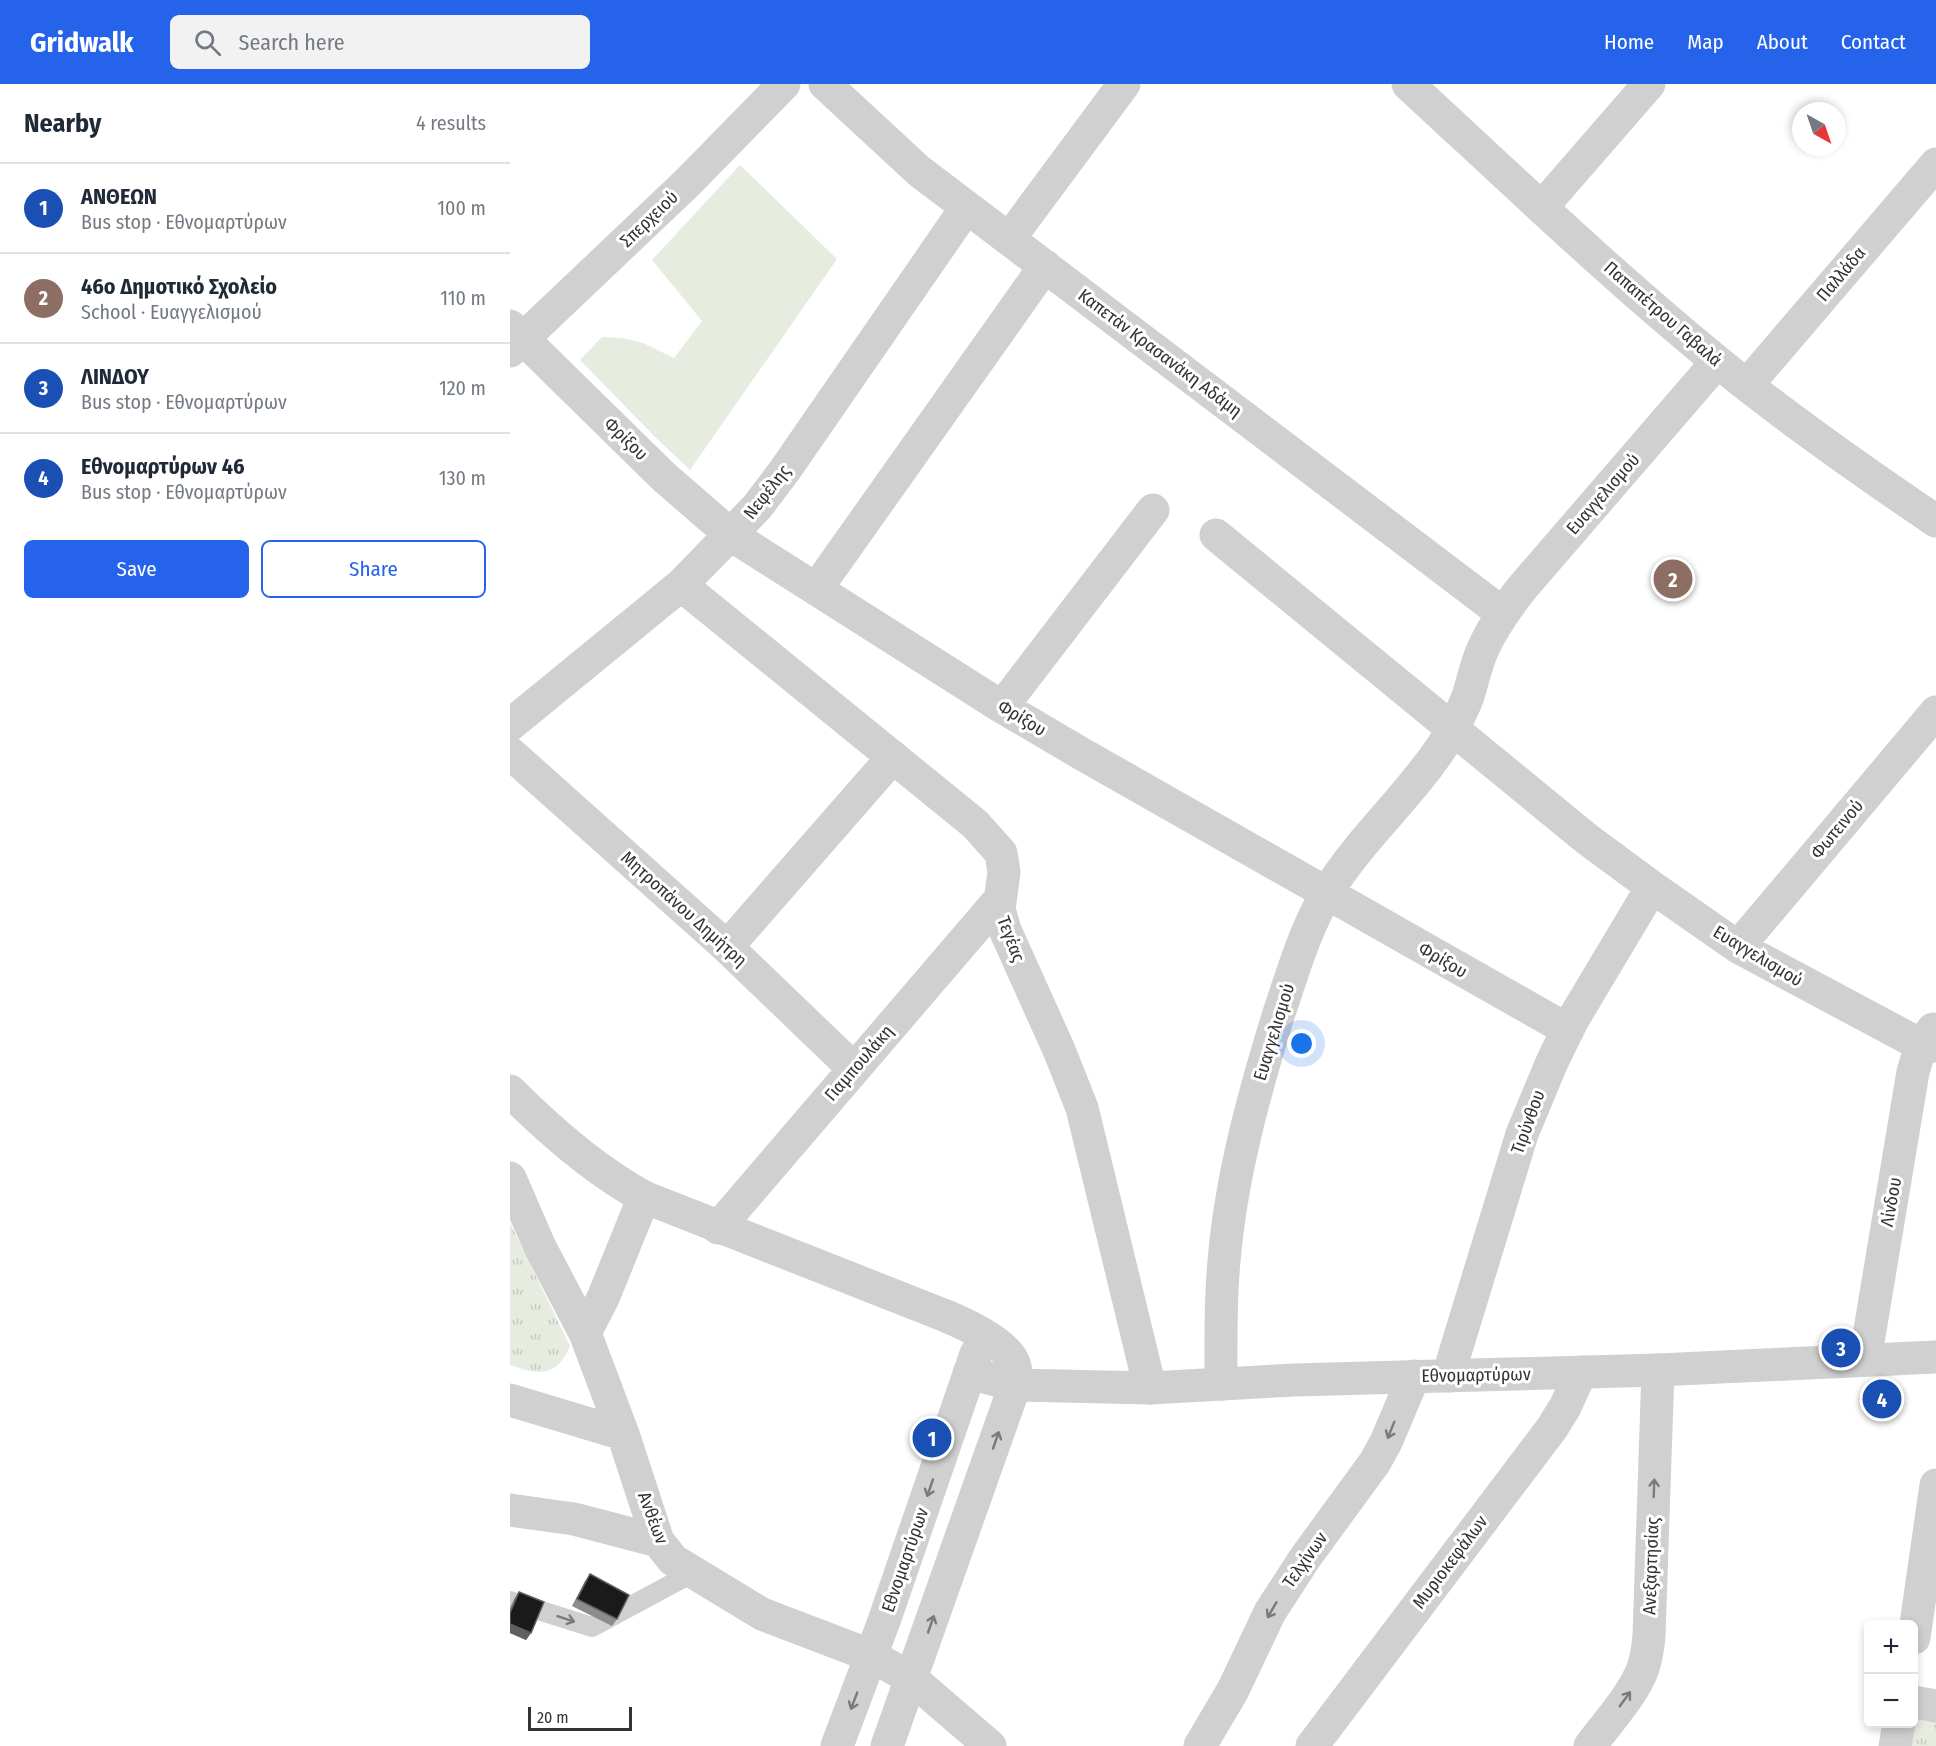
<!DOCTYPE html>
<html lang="en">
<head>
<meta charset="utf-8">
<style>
	:root { --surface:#fff; --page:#f2f2f3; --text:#1f2937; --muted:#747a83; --line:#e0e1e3; --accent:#2563eb }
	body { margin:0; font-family:"Fira Sans Condensed",sans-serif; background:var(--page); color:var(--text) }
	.controls { position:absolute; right:18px; bottom:18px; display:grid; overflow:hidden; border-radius:9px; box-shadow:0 3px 9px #0003 }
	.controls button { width:54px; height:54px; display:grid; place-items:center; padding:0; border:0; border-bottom:2px solid var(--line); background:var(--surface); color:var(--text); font:30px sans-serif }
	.compass { position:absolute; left:1282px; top:18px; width:54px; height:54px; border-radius:50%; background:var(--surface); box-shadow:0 3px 9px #0003; rotate:140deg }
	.scale { position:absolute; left:18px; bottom:15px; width:104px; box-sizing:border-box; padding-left:6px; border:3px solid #333; border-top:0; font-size:16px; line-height:21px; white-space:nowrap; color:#333; -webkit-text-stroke:4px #fff; paint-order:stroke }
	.you { position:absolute; left:792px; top:960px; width:21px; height:21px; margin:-15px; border:4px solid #fff; border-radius:50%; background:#1a73e8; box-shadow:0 0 0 9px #1a73e833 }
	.badge { display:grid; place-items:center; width:39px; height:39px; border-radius:50%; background:var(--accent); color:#fff; font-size:20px; font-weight:700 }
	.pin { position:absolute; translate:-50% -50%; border:3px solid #fff; box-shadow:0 2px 6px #0006 }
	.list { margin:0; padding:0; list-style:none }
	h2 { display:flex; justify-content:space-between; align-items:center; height:78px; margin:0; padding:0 24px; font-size:26px }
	h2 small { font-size:20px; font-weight:400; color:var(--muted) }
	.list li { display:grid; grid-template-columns:39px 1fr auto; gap:18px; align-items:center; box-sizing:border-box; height:90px; padding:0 24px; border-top:2px solid var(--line) }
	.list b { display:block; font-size:22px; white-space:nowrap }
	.list p { margin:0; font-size:20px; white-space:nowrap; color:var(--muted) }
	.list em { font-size:20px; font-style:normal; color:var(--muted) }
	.actions { display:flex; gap:12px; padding:18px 24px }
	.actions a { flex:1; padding:14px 0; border:2px solid var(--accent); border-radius:9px; text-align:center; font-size:21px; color:var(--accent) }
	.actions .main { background:var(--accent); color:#fff }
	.icon { flex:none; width:33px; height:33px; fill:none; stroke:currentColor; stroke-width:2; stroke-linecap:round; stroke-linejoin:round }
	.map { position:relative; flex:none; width:1426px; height:1662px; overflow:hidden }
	header { display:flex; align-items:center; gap:36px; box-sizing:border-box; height:84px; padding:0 30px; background:var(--accent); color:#fff }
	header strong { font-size:28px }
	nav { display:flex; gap:33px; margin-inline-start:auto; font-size:21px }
	.search { width:420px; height:54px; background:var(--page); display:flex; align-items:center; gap:15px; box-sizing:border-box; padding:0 21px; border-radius:9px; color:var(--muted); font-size:22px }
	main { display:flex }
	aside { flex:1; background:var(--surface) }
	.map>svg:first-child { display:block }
	.green { fill:#e6ecdf }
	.park { fill:url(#park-tufts) }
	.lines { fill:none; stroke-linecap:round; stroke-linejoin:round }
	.service { stroke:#d0d0d0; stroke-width:20 }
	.minor { stroke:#d0d0d0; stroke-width:33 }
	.tertiary { stroke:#d0d0d0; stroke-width:33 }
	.wall { fill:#8c8c8c }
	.shaded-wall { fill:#5f5f5f }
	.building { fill:#1a1a1a; stroke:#5f5f5f; stroke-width:1.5 }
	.oneway { stroke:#7a7a7a }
	.labels { text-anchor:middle; stroke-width:6; stroke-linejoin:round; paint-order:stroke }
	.street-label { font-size:18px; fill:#333; stroke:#fff }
</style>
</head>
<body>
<header>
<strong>Gridwalk</strong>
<div class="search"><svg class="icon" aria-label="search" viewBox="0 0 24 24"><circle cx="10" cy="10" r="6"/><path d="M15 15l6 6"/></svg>Search here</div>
<nav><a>Home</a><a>Map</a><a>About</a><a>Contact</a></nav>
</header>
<main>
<aside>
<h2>Nearby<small>4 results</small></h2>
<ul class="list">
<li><span class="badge" style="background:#1a4fb4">1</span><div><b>ΑΝΘΕΩΝ</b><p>Bus stop · Εθνομαρτύρων</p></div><em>100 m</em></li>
<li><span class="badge" style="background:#8d6e63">2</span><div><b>46ο Δημοτικό Σχολείο</b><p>School · Ευαγγελισμού</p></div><em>110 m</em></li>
<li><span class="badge" style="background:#1a4fb4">3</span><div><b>ΛΙΝΔΟΥ</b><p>Bus stop · Εθνομαρτύρων</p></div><em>120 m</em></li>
<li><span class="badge" style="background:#1a4fb4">4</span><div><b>Εθνομαρτύρων 46</b><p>Bus stop · Εθνομαρτύρων</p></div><em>130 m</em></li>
</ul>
<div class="actions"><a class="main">Save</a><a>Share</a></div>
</aside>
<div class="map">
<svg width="1426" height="1662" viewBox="0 0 1426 1662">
	<defs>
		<pattern id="park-tufts" width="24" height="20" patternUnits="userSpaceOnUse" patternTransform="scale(1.5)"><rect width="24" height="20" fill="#e6ecdf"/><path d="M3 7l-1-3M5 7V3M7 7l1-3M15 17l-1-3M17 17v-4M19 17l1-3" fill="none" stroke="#c6cbc0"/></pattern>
	</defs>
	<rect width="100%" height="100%" fill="#fff"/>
	<path class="green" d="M230 81 327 175 180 386 146 354 70 276 92 253 112 254 133 259 164 274 192 237 142 176Z"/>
	<path class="park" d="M0 1139 60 1262C46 1294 29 1291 0 1281Z
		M1404 1634 1426 1638V1662H1392Z"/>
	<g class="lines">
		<path class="service" d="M0 1517 82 1543 184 1488"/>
		<path class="minor" d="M315 0 409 87 992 529
			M1032 123 1139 0
			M499 155 614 0
			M0 242 154 393 221 451 492 623 572 670 1058 946
			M0 267 177 99 274 0
			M1237 301 1426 80
			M706 451 1077 755 1142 803 1228 863 1411 961 1426 962
			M171 501 465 740 491 769 494 788 489 825 495 846 549 966 572 1024 640 1304
			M307 504 535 182
			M492 623 643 426
			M0 641 171 501 247 423 275 386 456 124
			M0 669 217 863 344 985
			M217 863 383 673
			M1228 863 1426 628
			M0 1094 30 1163 75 1249 113 1350 148 1457 163 1476 252 1530 362 1572 402 1595 480 1662
			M208 1144 490 815
			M75 1249 93 1214 134 1113
			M1355 1276 1403 988 1411 961 1423 945
			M938 1292 1012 1050 1042 978 1062 937 1142 803
			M711 1300C711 1259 710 1218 714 1177 721 1093 744 1010 769 929 783 888 795 845 818 807 851 754 899 713 933 661 942 646 952 629 958 612 963 597 966 580 973 565 983 542 997 523 1012 504L1207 278
			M0 1316 113 1350
			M0 1426 64 1435 148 1457
			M1404 1554 1426 1401
			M1404 1618 1426 1622
			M690 1662 723 1606 760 1528 795 1474 865 1378 876 1358 904 1292
			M802 1662 1042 1344 1055 1323 1071 1288
			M1080 1662C1097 1639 1124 1610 1133 1584 1137 1573 1138 1563 1139 1552L1148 1286
			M1385 1662 1389 1640"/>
		<path class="tertiary" d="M898 0C1000 94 1101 191 1209 279 1279 336 1352 387 1426 437
			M0 1007C40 1047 84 1086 134 1113L436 1232C455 1240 494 1258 503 1277 507 1285 506 1293 505 1301L377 1662
			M459 1289 505 1301 640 1304 784 1296 1148 1286 1426 1273
			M327 1662 374 1537 466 1270"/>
	</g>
	<path class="wall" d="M80 1490 107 1535 102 1542 62 1522 75 1497Z
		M9 1508 21 1549 16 1556 0 1549V1524L4 1515Z"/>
	<path class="shaded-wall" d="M0 1540 21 1549 16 1556 0 1549Z"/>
	<path class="building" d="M80 1490 119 1511 107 1535 67 1515Z
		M9 1508 34 1518 21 1549 0 1540V1529Z"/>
	<defs><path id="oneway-shaft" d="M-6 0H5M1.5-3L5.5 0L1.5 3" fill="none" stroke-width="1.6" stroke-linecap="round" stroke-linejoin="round" transform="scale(1.5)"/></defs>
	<g class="oneway">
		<use href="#oneway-shaft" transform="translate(881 1346) rotate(112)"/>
		<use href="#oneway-shaft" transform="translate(486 1356) rotate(-71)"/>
		<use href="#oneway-shaft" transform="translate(420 1404) rotate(109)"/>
		<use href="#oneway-shaft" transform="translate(1144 1404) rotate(-88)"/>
		<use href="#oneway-shaft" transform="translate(762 1526) rotate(120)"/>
		<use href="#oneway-shaft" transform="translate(56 1535) rotate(18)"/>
		<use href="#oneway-shaft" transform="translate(421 1540) rotate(-71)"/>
		<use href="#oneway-shaft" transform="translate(1115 1615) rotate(-54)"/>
		<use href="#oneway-shaft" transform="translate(344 1617) rotate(111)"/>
	</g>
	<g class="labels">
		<g class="street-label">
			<text transform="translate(139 135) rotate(-44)" y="6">Σπερχειού</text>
			<text transform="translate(1331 190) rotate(-50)" y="6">Παλλάδα</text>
			<text transform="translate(1153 230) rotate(41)" y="6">Παπαπέτρου Γαβαλά</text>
			<text transform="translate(650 269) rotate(37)" y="6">Καπετάν Κρασανάκη Αδάμη</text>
			<text transform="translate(116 355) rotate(44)" y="6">Φρίξου</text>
			<text transform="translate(257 408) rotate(-52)" y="6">Νεφέλης</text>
			<text transform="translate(1093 410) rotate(-49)" y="6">Ευαγγελισμού</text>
			<text transform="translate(512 634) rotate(31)" y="6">Φρίξου</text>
			<text transform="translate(1327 745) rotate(-50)" y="6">Φωτεινού</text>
			<text transform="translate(174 825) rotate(42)" y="6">Μητροπάνου Δημήτρη</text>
			<text transform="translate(501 855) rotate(69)" y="6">Τεγέας</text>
			<text transform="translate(1248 872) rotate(31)" y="6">Ευαγγελισμού</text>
			<text transform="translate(933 876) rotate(30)" y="6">Φρίξου</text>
			<text transform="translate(764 948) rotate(-73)" y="6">Ευαγγελισμού</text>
			<text transform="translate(349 979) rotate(-49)" y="6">Γιαμπουλάκη</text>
			<text transform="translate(1018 1038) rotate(-70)" y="6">Τιρύνθου</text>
			<text transform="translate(1381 1118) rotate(-80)" y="6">Λίνδου</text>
			<text transform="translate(966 1291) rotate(-1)" y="6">Εθνομαρτύρων</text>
			<text transform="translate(143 1434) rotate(69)" y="6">Ανθέων</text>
			<text transform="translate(395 1476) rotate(-71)" y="6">Εθνομαρτύρων</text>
			<text transform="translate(795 1476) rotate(-55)" y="6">Τελχίνων</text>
			<text transform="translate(940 1478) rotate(-53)" y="6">Μυριοκεφάλων</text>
			<text transform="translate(1141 1482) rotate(-88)" y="6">Ανεξαρτησίας</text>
		</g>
	</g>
</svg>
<div class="controls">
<button>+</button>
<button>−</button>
</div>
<svg class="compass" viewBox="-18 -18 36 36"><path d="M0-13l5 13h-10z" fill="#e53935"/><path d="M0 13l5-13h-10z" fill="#747a83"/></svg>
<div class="scale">20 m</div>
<div class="you"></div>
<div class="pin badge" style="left:422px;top:1354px;background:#1a4fb4">1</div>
<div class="pin badge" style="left:1163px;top:495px;background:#8d6e63">2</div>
<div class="pin badge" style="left:1331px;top:1264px;background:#1a4fb4">3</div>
<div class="pin badge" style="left:1372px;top:1315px;background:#1a4fb4">4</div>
</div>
</main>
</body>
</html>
